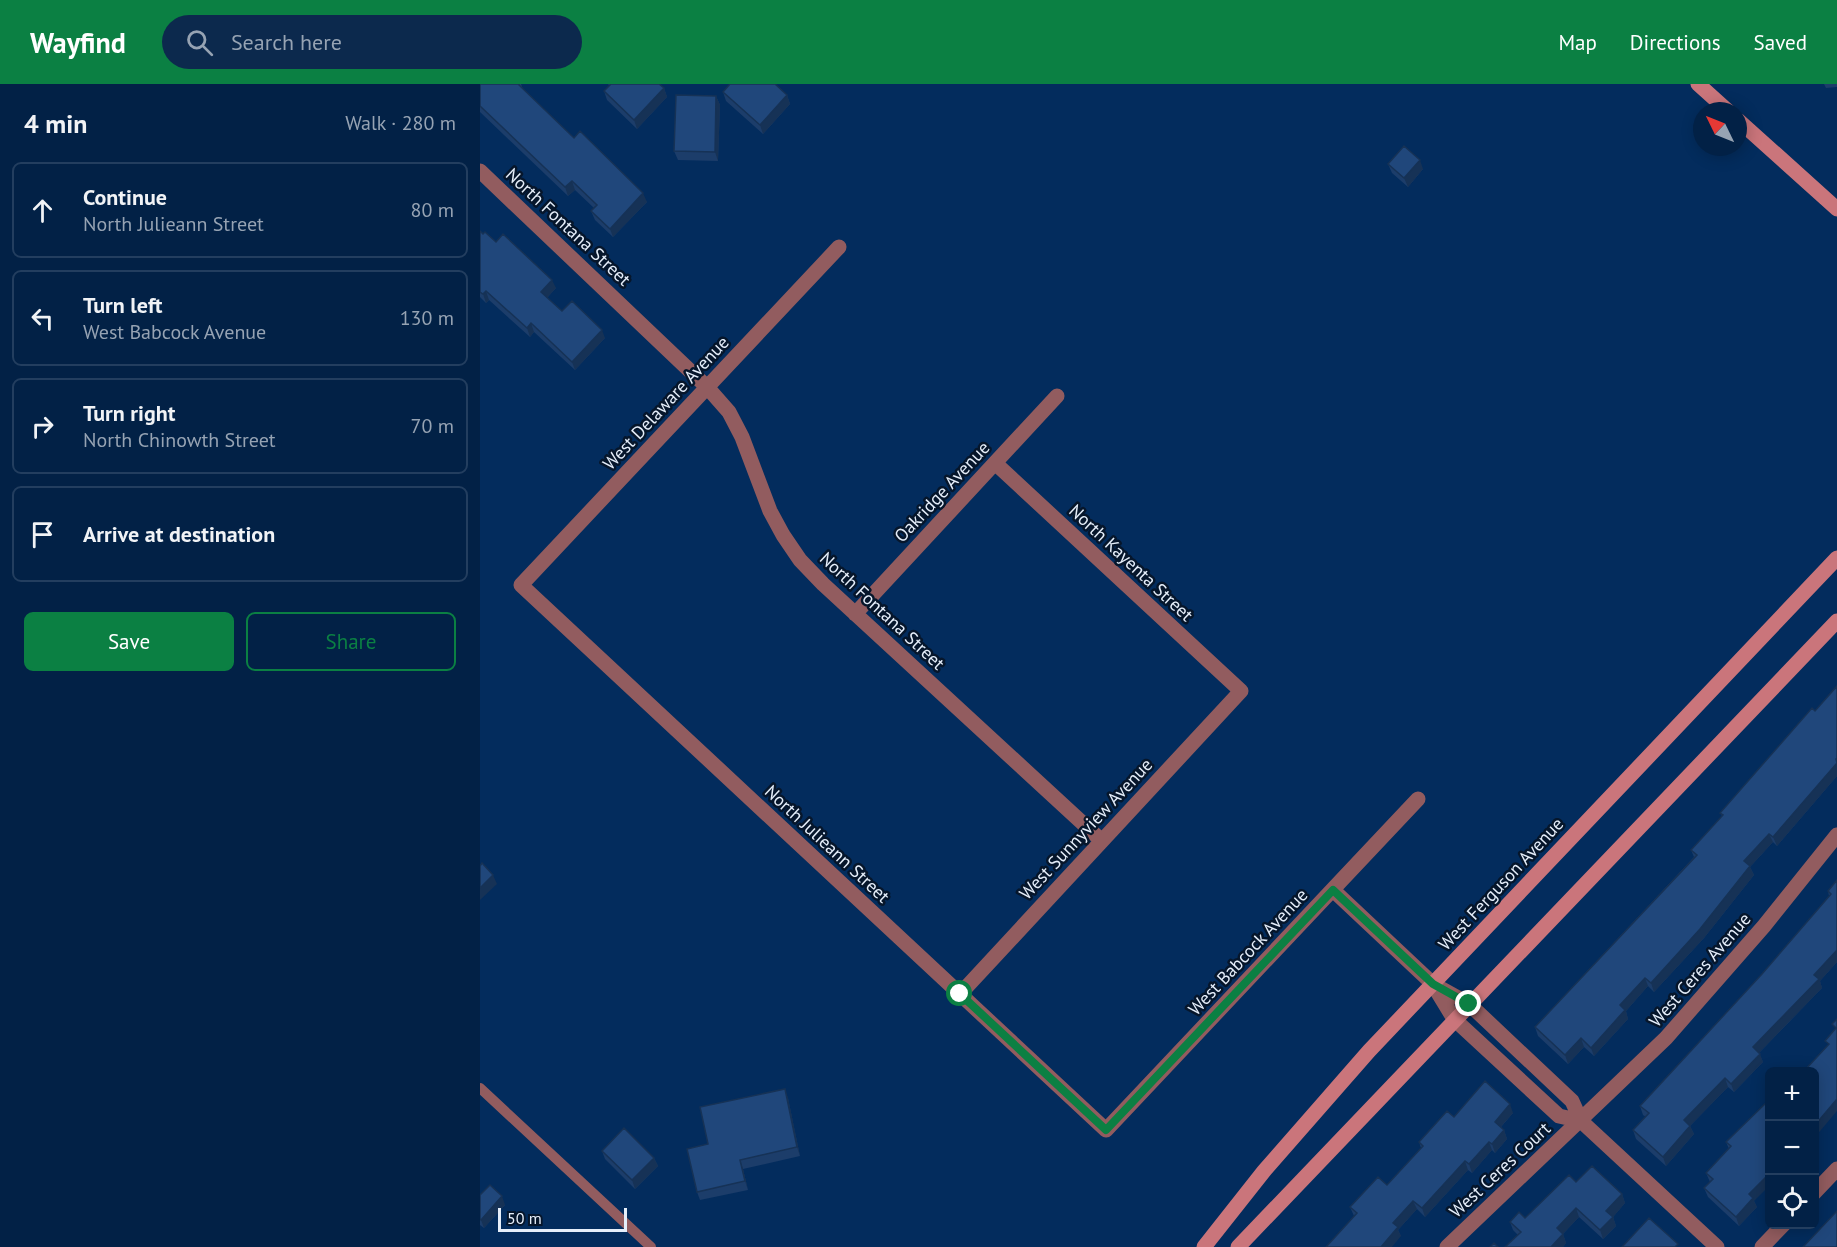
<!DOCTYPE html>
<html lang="en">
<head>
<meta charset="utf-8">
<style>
	:root { --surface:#022146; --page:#0c294d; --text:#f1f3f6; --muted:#96a3b3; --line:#233e5f; --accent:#0b8043 }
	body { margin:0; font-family:"PT Sans",sans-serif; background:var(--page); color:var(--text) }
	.controls { position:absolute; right:18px; bottom:18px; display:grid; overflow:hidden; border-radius:9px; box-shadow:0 3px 15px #0003 }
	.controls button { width:54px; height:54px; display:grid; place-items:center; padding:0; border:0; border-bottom:2px solid var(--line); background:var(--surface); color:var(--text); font:30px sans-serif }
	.compass { position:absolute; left:1213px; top:18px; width:54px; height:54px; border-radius:50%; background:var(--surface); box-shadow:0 3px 15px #0003; rotate:313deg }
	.scale { position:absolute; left:18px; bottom:15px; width:129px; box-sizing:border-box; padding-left:6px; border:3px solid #e5eefa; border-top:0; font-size:16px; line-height:21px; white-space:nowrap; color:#e5eefa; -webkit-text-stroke:4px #06162b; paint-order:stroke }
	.stop { position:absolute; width:18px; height:18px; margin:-14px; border:4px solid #0b8043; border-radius:50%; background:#fff }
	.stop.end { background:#0b8043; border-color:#fff; box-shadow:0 2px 6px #0008 }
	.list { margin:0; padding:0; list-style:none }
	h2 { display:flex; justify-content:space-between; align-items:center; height:78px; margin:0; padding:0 24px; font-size:26px }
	h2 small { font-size:20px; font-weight:400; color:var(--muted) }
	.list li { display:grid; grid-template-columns:39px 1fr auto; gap:18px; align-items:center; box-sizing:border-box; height:96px; margin:0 12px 12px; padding:0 12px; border:2px solid var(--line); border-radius:9px }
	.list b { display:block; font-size:22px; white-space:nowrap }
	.list p { margin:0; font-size:20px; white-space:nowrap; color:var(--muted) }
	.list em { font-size:20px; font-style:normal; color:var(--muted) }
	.actions { display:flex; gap:12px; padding:18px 24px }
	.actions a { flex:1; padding:14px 0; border:2px solid var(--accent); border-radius:9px; text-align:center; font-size:21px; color:var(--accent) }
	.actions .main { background:var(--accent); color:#fff }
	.icon { flex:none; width:33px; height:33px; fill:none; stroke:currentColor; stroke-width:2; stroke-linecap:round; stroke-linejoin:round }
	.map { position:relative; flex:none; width:1357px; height:1163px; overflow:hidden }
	header { display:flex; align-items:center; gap:36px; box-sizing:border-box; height:84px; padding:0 30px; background:var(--accent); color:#fff }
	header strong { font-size:28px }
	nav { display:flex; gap:33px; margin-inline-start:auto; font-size:21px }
	.search { width:420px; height:54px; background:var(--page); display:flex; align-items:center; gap:15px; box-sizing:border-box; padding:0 21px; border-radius:33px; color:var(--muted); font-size:22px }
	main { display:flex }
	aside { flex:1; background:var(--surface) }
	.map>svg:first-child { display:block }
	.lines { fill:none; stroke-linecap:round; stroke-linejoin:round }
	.lane { stroke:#925c5f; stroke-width:10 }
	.street { stroke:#925c5f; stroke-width:15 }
	.secondary { stroke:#ca757b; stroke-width:15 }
	.wall { fill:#1c3d6a }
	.shaded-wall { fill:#163256 }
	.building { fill:#20477b; stroke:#163256; stroke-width:1.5 }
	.route { stroke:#0b8043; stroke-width:8 }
	.labels { text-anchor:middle; stroke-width:5; stroke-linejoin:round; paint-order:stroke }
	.street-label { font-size:18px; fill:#e5eefa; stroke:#06162b }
</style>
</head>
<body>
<header>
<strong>Wayfind</strong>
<div class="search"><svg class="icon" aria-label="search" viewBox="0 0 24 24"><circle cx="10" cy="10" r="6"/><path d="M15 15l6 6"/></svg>Search here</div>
<nav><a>Map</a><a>Directions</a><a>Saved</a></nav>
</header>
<main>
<aside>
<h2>4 min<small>Walk · 280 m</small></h2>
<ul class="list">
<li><svg class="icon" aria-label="ahead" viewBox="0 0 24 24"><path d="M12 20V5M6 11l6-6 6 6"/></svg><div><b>Continue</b><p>North Julieann Street</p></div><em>80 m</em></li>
<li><svg class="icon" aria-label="left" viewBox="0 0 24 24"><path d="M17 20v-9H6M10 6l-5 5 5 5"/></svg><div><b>Turn left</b><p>West Babcock Avenue</p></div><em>130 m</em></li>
<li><svg class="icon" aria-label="right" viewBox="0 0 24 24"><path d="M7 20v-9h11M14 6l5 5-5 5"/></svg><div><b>Turn right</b><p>North Chinowth Street</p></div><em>70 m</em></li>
<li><svg class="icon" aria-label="arrive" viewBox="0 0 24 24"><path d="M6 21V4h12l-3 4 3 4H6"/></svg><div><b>Arrive at destination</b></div></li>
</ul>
<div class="actions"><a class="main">Save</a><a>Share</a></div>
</aside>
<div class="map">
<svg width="1357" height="1163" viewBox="0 0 1357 1163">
	<rect width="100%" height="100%" fill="#032c5d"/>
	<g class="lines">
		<path class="lane" d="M0 1004 171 1163"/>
		<path class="street" d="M0 87 227 303 249 328 262 353 290 427 303 451 320 476 343 500 622 757
			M359 163 41 501 626 1046 938 715
			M375 530 577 312
			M853 806 953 900 989 920 1092 1017 1101 1037 1237 1163
			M954 902 974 935 1079 1032 1101 1037
			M480 910 761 607 515 379
			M1334 1109 1357 1085
			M967 1163 1186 954 1284 842 1357 751
			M1282 1163 1304 1140"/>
		<path class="secondary" d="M1218 0 1248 27
			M1258 36 1357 125
			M724 1163 784 1087 889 967 1357 474
			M758 1163 1357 537"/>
	</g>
	<path class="wall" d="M0 0H41L43 5 94 54 167 118 133 153 115 136 111 127 114 124 95 106 88 112 0 28Z
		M128 0H179L184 4 187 13 157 45 127 16 124 7 130 2Z
		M1344 0H1357V3L1346 4Z
		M243 8 307 11 310 20 283 50 246 17Z
		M236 12 240 21 238 77 198 76 194 67Z
		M908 80 943 85 928 103 912 89Z
		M0 147 16 158 76 204 67 214 82 227 125 254 95 286 54 248 50 253 9 216 6 219 0 213Z
		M1357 602V692L1297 762 1293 758 1270 783 1274 791 1224 854 1174 908 1168 902 1146 927 1148 935 1114 972 1104 963 1088 980 1058 952 1055 943 1214 773 1211 766 1242 732 1240 729 1335 627Z
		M1357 796V878L1340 897 1342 904 1279 969 1283 978 1254 1008 1248 1003 1210 1042 1214 1050 1186 1082 1156 1055 1153 1046 1166 1033 1163 1031 1160 1022 1282 890 1349 812 1348 807Z
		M308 1014 320 1072 263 1085 268 1106 220 1116 217 1108 228 1060Z
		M1290 1015 1274 1117 1277 1123 1259 1142 1228 1113 1224 1104 1230 1098 1226 1089 1249 1065 1246 1058Z
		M1033 1029 1021 1043 1024 1046 1027 1055 1015 1069 1012 1066 992 1089 988 1086 945 1133 937 1125 918 1146 921 1152 874 1132 870 1123 907 1101 941 1064 939 1058 974 1033Z
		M122 1067 174 1074 178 1082 155 1105 125 1075Z
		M1096 1098 1142 1110 1145 1119 1133 1133 1136 1142 1123 1155 1099 1133 1083 1150 1086 1159 1083 1163H1025L1038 1151 1033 1146 1030 1138 1045 1134Z
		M0 1111 25 1121 4 1144 0 1141Z"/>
	<path class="shaded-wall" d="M184 4 187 13 157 45 154 36Z
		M307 11 310 20 283 50 280 41Z
		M236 12 240 21 238 77 235 68Z
		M940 76 943 85 928 103 924 94Z
		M92 97 95 106 88 112 85 103Z
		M163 109 167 118 133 153 130 145Z
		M72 196 76 204 64 217 61 208Z
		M6 207 9 216 6 219 3 210Z
		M51 239 54 248 50 253 47 244Z
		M122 246 125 254 95 286 92 278Z
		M1357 679V692L1297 762 1293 753Z
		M1289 750 1293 758 1270 783 1274 791 1224 854 1174 908 1171 899 1264 777Z
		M13 791 17 800 0 816V804Z
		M1357 866V878L1340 897 1342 904 1276 972 1273 963 1334 891Z
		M1165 894 1168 902 1146 927 1148 935 1114 972 1111 964 1140 921Z
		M1101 954 1104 963 1088 980 1085 971Z
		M1280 970 1283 978 1254 1008 1251 1000Z
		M1245 994 1248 1003 1210 1042 1214 1050 1186 1082 1183 1073 1204 1036Z
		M305 1005 308 1014 320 1072 317 1063Z
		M1357 1015V1027L1335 1053V1041Z
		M1030 1020 1033 1029 1018 1046 1015 1038Z
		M1024 1046 1027 1055 1015 1069 1012 1060Z
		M1009 1058 1012 1066 992 1089 989 1080Z
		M174 1074 178 1082 155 1105 152 1096Z
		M260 1076 263 1085 268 1106 265 1097Z
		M985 1077 988 1086 945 1133 942 1124Z
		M1290 1089V1101L1274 1117 1277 1123 1259 1142 1256 1133 1269 1110Z
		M1142 1110 1145 1119 1133 1133 1136 1142 1123 1155 1120 1146 1126 1127Z
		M22 1112 25 1121 4 1144 1 1136Z
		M933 1117 937 1125 918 1146 921 1152 912 1163H901L913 1139Z
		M1096 1124 1099 1133 1080 1153 1077 1144Z
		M1083 1150 1086 1159 1083 1163H1071Z"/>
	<path class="building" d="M0 0H39V1L94 54 100 47 163 109 130 145 111 127 117 121 92 97 85 103 0 22Z
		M131 0H179L184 4 154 36 124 7Z
		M250 0H295L307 11 280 41 243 8Z
		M196 11 236 12 235 68 194 67Z
		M924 62 940 76 924 94 908 80Z
		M0 147 3 150 5 148 16 158 23 150 72 196 61 208 82 227 92 217 122 246 92 278 51 239 47 244 6 207 3 210 0 208Z
		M1357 602V674L1356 675 1357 679 1293 753 1289 750 1264 777 1270 782 1220 845 1171 899 1165 894 1140 921 1145 926 1111 964 1101 954 1085 971 1055 943 1217 771 1211 766 1243 731 1240 729 1332 624 1335 627Z
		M2 779 13 791 0 804V782Z
		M1357 796V866L1334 891 1339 895 1273 963 1280 970 1251 1000 1245 994 1204 1036 1210 1042 1183 1073 1153 1046 1169 1029 1160 1022 1282 890 1351 810 1348 807Z
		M1357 935V1015L1335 1041V987H1324L1349 960 1345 957 1356 944 1352 940Z
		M1005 997 1030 1020 1015 1038 1024 1046 1012 1060 1009 1058 989 1080 985 1077 942 1124 933 1117 913 1139 918 1143 901 1163H846L877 1129 870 1123 898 1093 907 1101 943 1062 939 1058 967 1027 974 1033Z
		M305 1005 317 1063 260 1076 265 1097 217 1108 207 1065 228 1060 220 1023Z
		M1290 1015V1089L1269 1110 1273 1114 1256 1133 1224 1104 1233 1095 1226 1089 1251 1062 1246 1058Z
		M144 1044 174 1074 152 1096 122 1067Z
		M1112 1082 1142 1110 1126 1127 1133 1133 1120 1146 1096 1124 1077 1144 1083 1150 1071 1163H1025L1041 1148 1030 1138 1039 1128 1045 1134 1089 1091 1096 1098Z
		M10 1101 22 1112 1 1136 0 1135V1111Z
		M1357 1127V1163H1323Z
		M1169 1134 1198 1160 1195 1163H1142Z
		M1014 1159 1018 1163H1010Z"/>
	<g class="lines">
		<path class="route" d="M480 910 626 1046 853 806 953 900 989 920"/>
	</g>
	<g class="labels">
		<g class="street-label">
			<text transform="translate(88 143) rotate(43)" y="6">North Fontana Street</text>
			<text transform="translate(186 319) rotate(-47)" y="6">West Delaware Avenue</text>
			<text transform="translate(462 408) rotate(-47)" y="6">Oakridge Avenue</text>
			<text transform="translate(651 479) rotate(43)" y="6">North Kayenta Street</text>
			<text transform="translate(402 527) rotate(43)" y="6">North Fontana Street</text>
			<text transform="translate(606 745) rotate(-47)" y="6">West Sunnyview Avenue</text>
			<text transform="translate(347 760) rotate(43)" y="6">North Julieann Street</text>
			<text transform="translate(1021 800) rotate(-47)" y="6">West Ferguson Avenue</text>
			<text transform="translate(768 868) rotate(-47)" y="6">West Babcock Avenue</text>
			<text transform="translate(1220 886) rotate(-49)" y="6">West Ceres Avenue</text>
			<text transform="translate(1020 1086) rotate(-43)" y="6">West Ceres Court</text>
		</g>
	</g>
</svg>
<div class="controls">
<button>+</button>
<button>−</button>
<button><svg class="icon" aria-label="locate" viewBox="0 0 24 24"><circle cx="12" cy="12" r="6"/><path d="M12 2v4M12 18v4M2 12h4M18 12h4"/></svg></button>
</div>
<svg class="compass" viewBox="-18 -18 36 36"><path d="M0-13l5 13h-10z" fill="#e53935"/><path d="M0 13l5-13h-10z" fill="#96a3b3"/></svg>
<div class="scale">50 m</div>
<div class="stop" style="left:480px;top:910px"></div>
<div class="stop end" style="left:989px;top:920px"></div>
</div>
</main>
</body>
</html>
